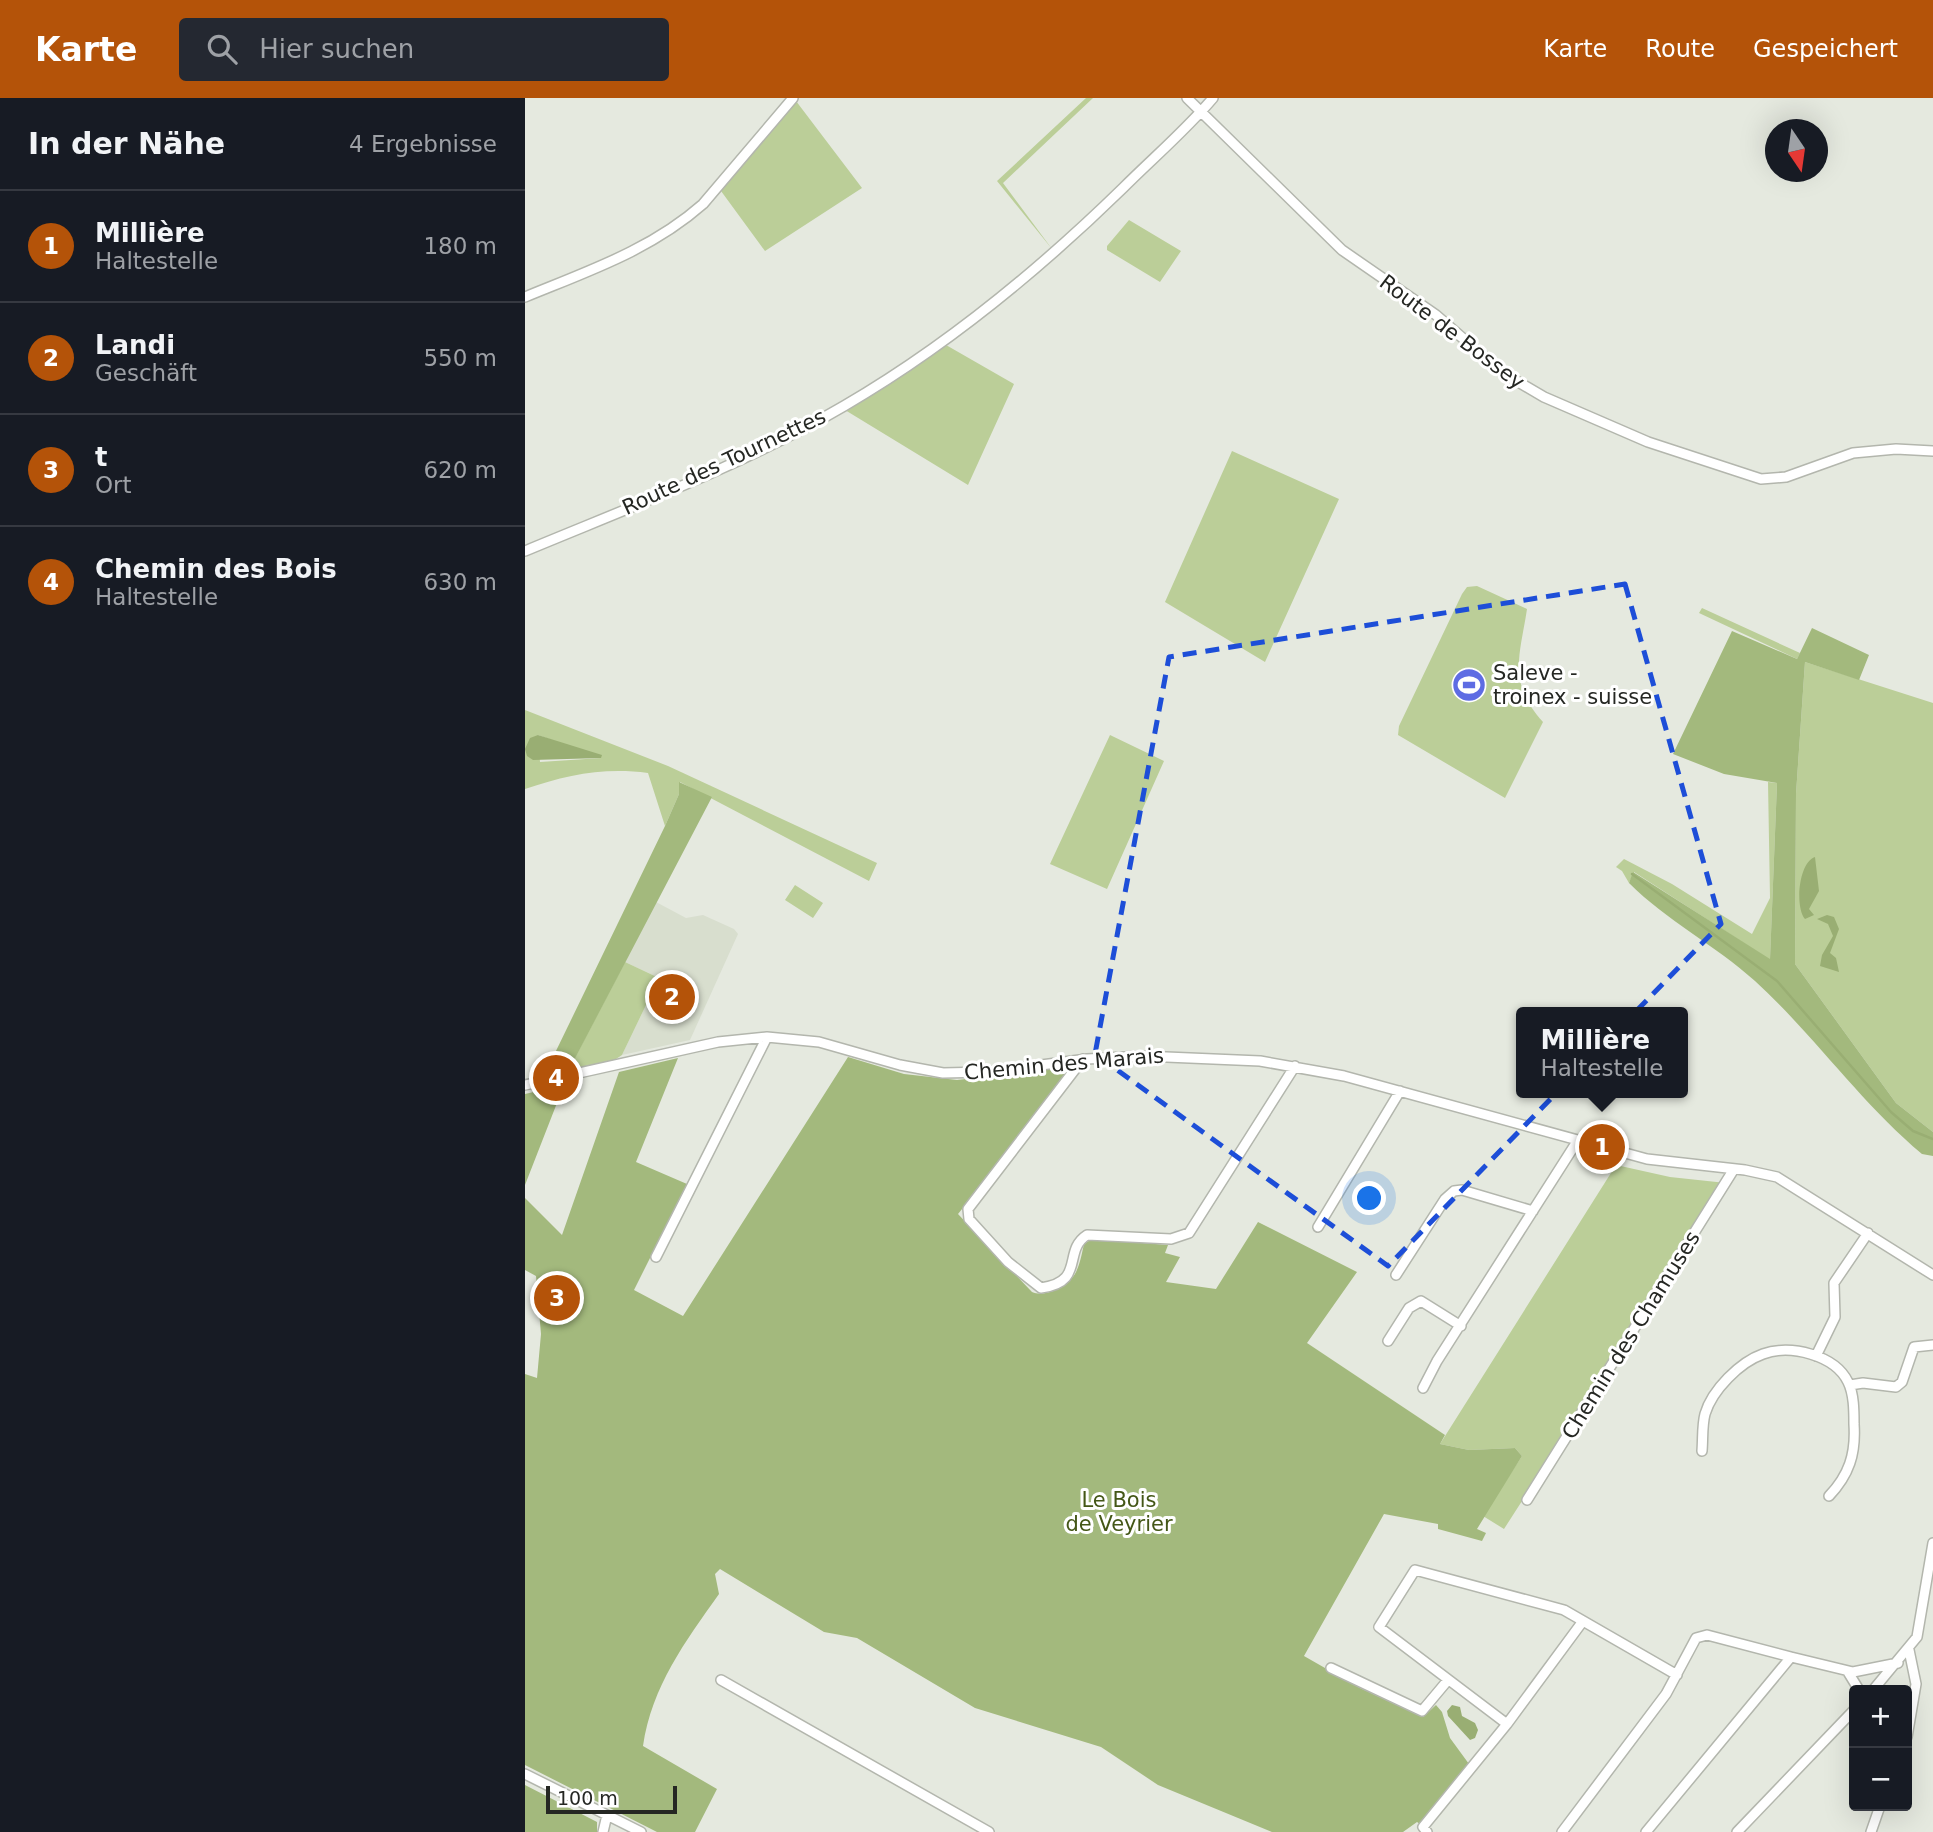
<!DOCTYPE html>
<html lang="de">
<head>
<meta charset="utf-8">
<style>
	:root { --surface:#171b24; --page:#242831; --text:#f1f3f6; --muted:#9ea1a6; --line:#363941; --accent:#b45309 }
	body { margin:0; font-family:"DejaVu Sans",sans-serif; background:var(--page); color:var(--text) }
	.controls { position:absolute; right:21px; bottom:21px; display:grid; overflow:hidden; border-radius:7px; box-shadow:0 7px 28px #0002 }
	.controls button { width:63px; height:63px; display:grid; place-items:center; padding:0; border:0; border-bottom:2px solid var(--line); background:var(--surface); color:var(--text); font:35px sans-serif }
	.compass { position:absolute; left:1240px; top:21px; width:63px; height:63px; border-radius:50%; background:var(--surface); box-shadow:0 7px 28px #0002; rotate:167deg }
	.scale { position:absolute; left:21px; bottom:18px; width:131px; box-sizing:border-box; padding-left:7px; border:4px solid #252723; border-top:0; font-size:19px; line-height:24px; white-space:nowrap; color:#252723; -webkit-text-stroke:5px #fff; paint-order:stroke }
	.you { position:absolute; left:845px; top:1101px; width:24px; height:24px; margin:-18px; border:5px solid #fff; border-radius:50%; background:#1a73e8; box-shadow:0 0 0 10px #1a73e833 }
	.badge { display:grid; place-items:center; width:46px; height:46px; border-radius:50%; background:var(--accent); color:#fff; font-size:23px; font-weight:700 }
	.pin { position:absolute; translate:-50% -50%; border:4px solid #fff; box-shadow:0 2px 7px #0006 }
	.popup { position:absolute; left:991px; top:909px; width:172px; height:91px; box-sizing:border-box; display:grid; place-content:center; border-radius:7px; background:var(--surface); filter:drop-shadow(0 2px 5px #0005); font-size:23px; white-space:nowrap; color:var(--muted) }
	.popup b { font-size:26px; color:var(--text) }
	.popup::after { content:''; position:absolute; left:50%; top:100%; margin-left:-14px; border:14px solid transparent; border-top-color:var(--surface) }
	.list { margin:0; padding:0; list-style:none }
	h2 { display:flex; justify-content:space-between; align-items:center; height:91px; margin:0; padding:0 28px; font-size:30px }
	h2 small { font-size:23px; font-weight:400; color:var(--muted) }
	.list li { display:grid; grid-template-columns:46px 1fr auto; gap:21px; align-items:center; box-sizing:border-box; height:112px; padding:0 28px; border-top:2px solid var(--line) }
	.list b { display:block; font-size:26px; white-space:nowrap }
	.list p { margin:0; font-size:23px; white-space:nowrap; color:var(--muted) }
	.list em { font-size:23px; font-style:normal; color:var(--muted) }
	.icon { flex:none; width:38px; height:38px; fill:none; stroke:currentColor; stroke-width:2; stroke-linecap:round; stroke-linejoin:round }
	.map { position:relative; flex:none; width:1408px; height:1734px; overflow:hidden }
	header { display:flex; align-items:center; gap:42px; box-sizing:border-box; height:98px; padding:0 35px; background:var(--accent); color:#fff }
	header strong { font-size:33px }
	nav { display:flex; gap:38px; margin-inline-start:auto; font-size:24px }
	.search { width:490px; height:63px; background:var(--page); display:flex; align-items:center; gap:18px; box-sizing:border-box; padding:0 24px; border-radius:7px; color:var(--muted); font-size:26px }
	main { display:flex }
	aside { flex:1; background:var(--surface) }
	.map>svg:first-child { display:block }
	.built { fill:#d8dece }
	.green { fill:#bbce98; fill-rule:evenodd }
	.forest { fill:#a3b97d }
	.water { fill:#99ae73 }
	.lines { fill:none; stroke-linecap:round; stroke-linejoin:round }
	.stream { stroke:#99ae73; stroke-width:2.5 }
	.minor-casing { stroke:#b3b6ad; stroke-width:12 }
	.minor { stroke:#fff; stroke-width:9 }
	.marked { fill:none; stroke:#1d4ed8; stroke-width:5; stroke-dasharray:14 9; stroke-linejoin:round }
	.labels { text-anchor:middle; stroke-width:6; stroke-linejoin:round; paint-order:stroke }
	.street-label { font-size:21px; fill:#252723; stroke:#fff }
	.poi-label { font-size:21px; fill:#252723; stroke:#fff; text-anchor:start }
	.park-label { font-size:21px; fill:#445717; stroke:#fff }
</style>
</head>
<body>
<header>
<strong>Karte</strong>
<div class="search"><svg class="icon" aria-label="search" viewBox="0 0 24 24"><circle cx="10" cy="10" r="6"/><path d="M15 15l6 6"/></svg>Hier suchen</div>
<nav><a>Karte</a><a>Route</a><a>Gespeichert</a></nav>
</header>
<main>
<aside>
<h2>In der Nähe<small>4 Ergebnisse</small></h2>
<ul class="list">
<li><span class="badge">1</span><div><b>Millière</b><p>Haltestelle</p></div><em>180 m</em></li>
<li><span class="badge">2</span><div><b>Landi</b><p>Geschäft</p></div><em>550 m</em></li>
<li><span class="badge">3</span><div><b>t</b><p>Ort</p></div><em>620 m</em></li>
<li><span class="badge">4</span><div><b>Chemin des Bois</b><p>Haltestelle</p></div><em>630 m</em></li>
</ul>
</aside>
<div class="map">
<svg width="1408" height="1734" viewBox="0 0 1408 1734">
	<rect width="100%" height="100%" fill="#e5e9df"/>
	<path class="built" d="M131 804 161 820 178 817 209 831 213 836 165 942 97 957 134 880 100 864Z"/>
	<path class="green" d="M561 0H568L478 85 527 151 472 83Z
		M271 3 337 90 240 153 196 93Z
		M604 122 656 153 635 184 582 152V148Z
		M421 247 489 286 443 387 320 312Z
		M707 353 814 401 740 564 640 504Z
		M952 488 1002 511C995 558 982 584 1018 624L980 700 873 637 874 628 937 496 942 489Z
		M1177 510 1275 555 1272 561 1174 515Z
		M1280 564 1408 605V1034L1371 1005 1270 866 1271 696Z
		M0 612 143 668 352 765 344 783 155 684 154 696 140 728 123 675C79 669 41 677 0 691ZM13 637 76 660 15 664Z
		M585 637 639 663 582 791 525 766Z
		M1243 684 1252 685 1245 862 1109 774 1104 785 1097 773 1091 769 1099 761 1147 786 1227 836 1245 800Z
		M270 787 298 805 288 820 260 802Z
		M100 864 134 880 97 957 88 963 44 971Z
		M1091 1067 1145 1079 1201 1085 979 1431 958 1418 997 1358 990 1350 944 1352 915 1346Z"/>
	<path class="forest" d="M1287 530 1344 557 1334 582 1280 564 1271 696 1270 866 1371 1005 1408 1034V1058L1397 1056C1335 1004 1289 937 1230 883 1190 847 1142 823 1104 785L1108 774 1245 861 1252 685 1199 676 1148 656 1207 533 1272 561Z
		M154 684 187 699 46 968 41 969 30 955 140 728 154 696Z
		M323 959 379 976 432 982 545 969 542 980 433 1116 507 1194C521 1200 544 1188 551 1174 555 1166 557 1155 559 1146L567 1141 643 1147 640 1155 655 1159 641 1184 691 1191 733 1124 832 1174 782 1245 920 1337 915 1346 944 1352 990 1350 997 1358 952 1431 961 1435 957 1443 913 1431V1426L859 1416 779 1558 835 1590 898 1619 911 1607 917 1614 925 1640 944 1666 895 1726 892 1724 878 1734H747L633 1687 576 1649 450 1610 332 1540 299 1534 195 1471 190 1476 194 1496C160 1544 127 1588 118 1648L192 1691 170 1734H132L0 1667V1276L12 1280 16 1236 11 1178 0 1172V1100L37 1137 94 974 153 960 111 1064 162 1086 109 1192 158 1218Z
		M39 987 0 1087V996Z
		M0 1687 72 1724V1734H0Z"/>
	<path class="water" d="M13 637 77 657 76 660 8 662 2 658 0 651 5 640Z
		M1290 759 1294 793 1284 811 1289 817 1280 821C1270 810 1273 765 1290 759Z
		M1302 817 1309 819 1314 831 1305 855 1311 860 1314 874 1295 868 1297 857 1308 838 1303 826 1292 821Z
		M927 1607 935 1609 937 1618 950 1625 953 1632 950 1640 945 1642 923 1618 922 1613Z"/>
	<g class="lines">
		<path class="stream" d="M1107 776 1252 883 1366 1014 1388 1033 1408 1041"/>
		<g class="minor-casing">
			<path id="minor" d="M662 0 817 152 911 217 978 275 1019 299 1123 344 1236 381 1261 379 1328 355 1371 351 1408 353
				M0 199C63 173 126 152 178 106L268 0
				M0 453C108 408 218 367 319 308 422 248 513 173 598 90 628 60 661 32 688 0
				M558 961 443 1111 444 1121 483 1164 516 1190C561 1184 537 1153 562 1137L646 1141 664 1135 770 968
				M0 987 193 944 242 939 294 944 375 967 418 975 462 974 562 961 618 958 735 963 819 978 1122 1061 1220 1072 1252 1079 1408 1177
				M793 1129 875 993
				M131 1159 242 939
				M871 1177 920 1101 929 1093 937 1092 1008 1113
				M863 1243 884 1210 896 1203 936 1228
				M1291 1258 1310 1219 1309 1185 1343 1135
				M1325 1287 1338 1285 1371 1289 1377 1284 1389 1249 1408 1247
				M898 1290 912 1263 1053 1042
				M1177 1353C1178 1341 1177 1327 1180 1316 1187 1292 1215 1264 1238 1256 1265 1246 1310 1257 1323 1284 1329 1296 1329 1313 1329 1326 1331 1356 1324 1377 1304 1398
				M1002 1402 1209 1071
				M806 1570 897 1613 923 1582
				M1323 1574 1334 1592
				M196 1582 464 1734
				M1348 1592 1392 1539 1408 1445
				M982 1626 854 1529 890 1472 1039 1512 1152 1577
				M1382 1639 1391 1586 1384 1552
				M0 1676 116 1734
				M78 1734 82 1717
				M902 1734 898 1729 982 1626 1058 1523
				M1037 1734 1141 1596 1171 1540 1182 1537 1266 1559
				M1121 1734 1266 1559 1328 1574 1373 1565
				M1212 1734 1329 1612
				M1346 1734 1355 1708"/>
		</g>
		<use href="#minor" class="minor"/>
	</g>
	<path class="marked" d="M1100 486 1196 826 863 1168 570 956 644 559Z"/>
	<defs>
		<g id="stadium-disc" transform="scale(1.75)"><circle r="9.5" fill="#5e6ce3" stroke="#fff"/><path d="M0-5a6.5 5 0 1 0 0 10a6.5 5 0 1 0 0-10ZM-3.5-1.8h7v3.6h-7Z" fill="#fff"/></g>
	</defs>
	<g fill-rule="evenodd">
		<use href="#stadium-disc" x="944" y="587"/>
	</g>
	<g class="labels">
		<g class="street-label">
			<text transform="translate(927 234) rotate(37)" y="7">Route de Bossey</text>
			<text transform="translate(199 364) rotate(-25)" y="7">Route des Tournettes</text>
			<text transform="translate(539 966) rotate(-5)" y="7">Chemin des Marais</text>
			<text transform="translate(1106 1237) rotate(-58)" y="7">Chemin des Chamuses</text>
		</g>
		<g class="poi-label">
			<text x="968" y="582">Saleve -<tspan x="968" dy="24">troinex - suisse</tspan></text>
		</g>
		<g class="park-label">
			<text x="594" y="1409">Le Bois<tspan x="594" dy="24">de Veyrier</tspan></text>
		</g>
	</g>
</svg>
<div class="controls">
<button>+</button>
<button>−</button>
</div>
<svg class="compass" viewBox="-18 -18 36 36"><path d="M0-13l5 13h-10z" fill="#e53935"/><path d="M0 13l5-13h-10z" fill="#9ea1a6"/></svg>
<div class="scale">100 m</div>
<div class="you"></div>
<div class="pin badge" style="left:1077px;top:1049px">1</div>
<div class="popup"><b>Millière</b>Haltestelle</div>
<div class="pin badge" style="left:147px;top:899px">2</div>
<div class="pin badge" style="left:32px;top:1200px">3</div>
<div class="pin badge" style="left:31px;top:980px">4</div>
</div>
</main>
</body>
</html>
